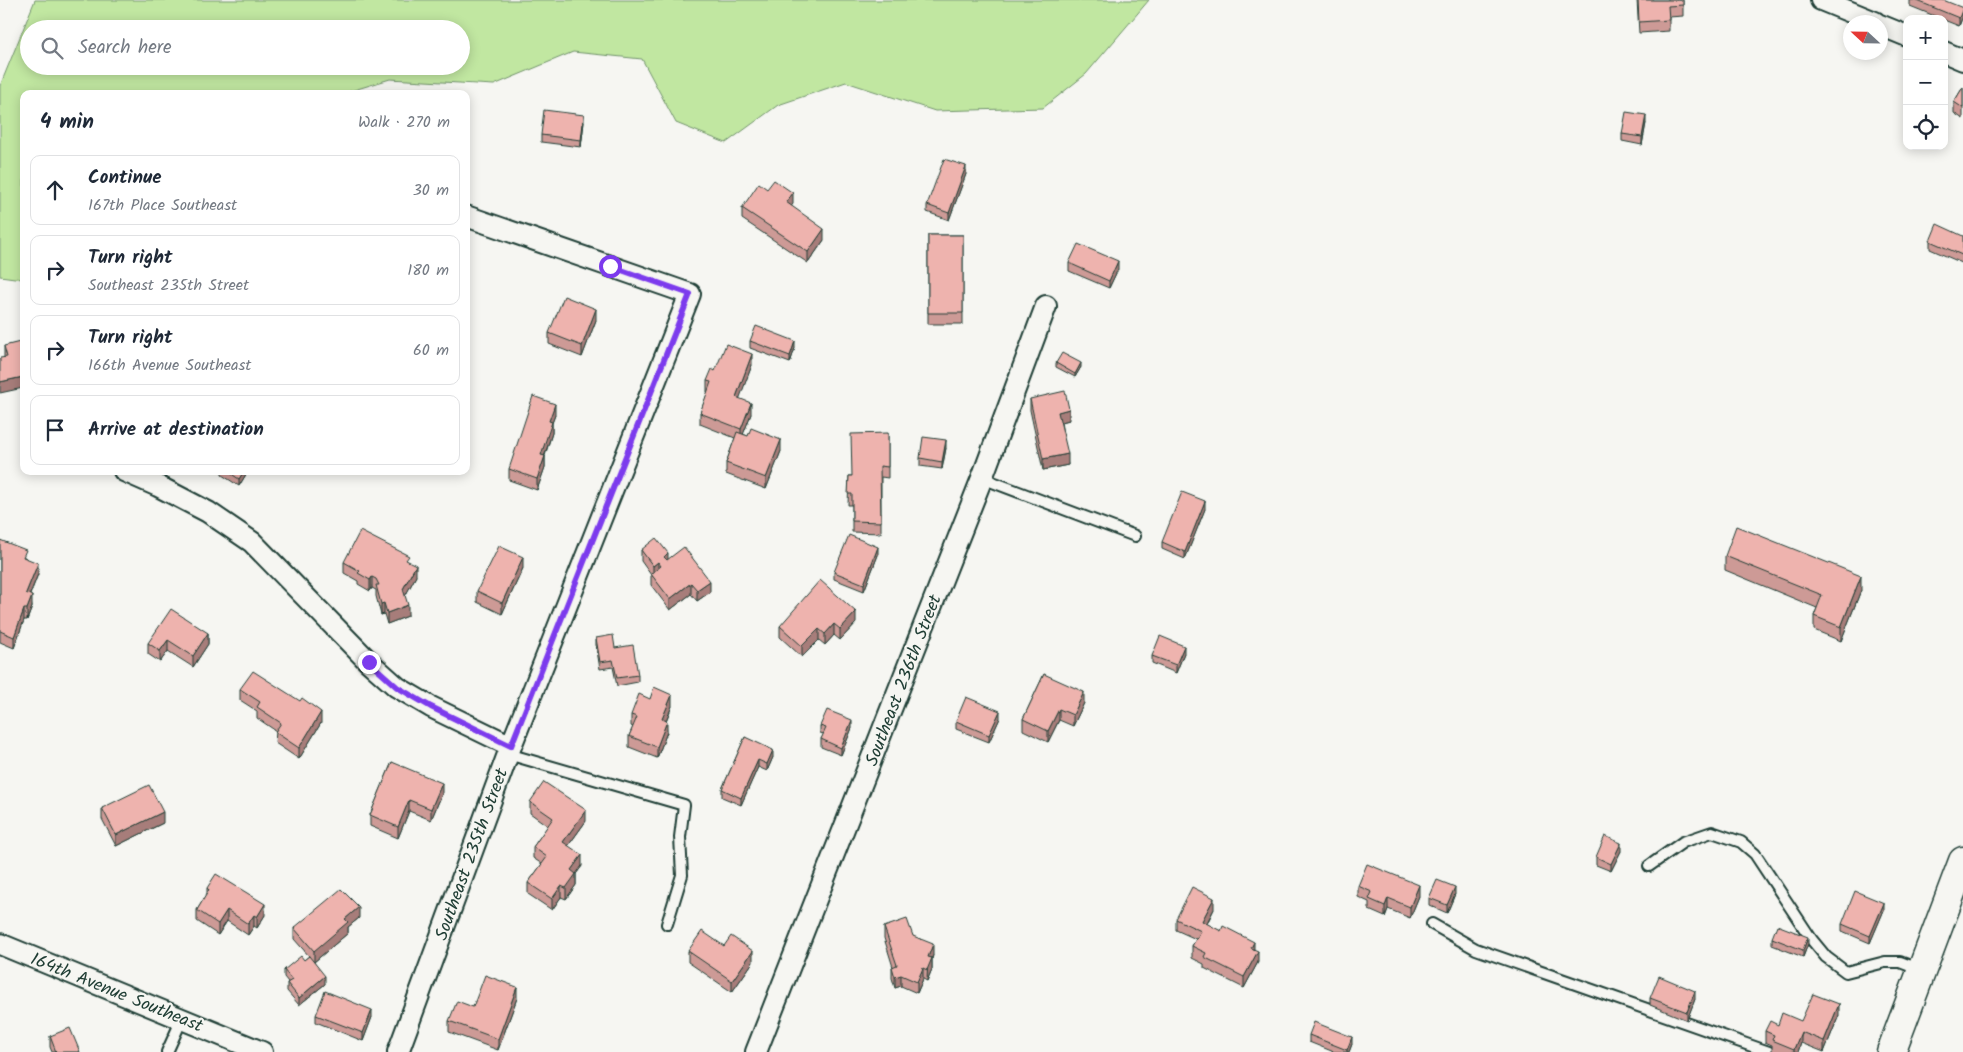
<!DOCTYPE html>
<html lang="en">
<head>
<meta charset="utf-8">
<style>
	:root { --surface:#fff; --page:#f2f2f3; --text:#1f2937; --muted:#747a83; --line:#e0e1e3 }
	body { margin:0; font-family:Kalam,sans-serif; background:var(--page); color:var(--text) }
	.controls { position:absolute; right:15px; top:15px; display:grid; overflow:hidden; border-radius:10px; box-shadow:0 2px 12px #0003 }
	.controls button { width:45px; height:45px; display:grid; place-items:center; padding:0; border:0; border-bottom:1px solid var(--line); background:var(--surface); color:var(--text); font:25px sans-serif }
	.compass { position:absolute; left:1843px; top:15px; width:45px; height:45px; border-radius:50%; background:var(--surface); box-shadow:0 2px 12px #0003; rotate:292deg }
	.stop { position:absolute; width:15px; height:15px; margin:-11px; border:4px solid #7c3aed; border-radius:50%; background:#fff }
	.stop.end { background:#7c3aed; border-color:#fff; box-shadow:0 1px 5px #0008 }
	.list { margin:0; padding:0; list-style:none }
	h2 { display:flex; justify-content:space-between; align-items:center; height:65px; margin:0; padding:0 20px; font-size:21px }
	h2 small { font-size:16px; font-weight:400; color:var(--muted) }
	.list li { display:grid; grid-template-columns:32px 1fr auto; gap:15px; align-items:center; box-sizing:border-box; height:70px; margin:0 10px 10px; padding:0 10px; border:1px solid var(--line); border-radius:10px }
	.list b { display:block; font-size:19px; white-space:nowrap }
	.list p { margin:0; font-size:16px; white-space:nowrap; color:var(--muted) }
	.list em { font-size:16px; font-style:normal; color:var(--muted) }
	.icon { flex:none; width:28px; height:28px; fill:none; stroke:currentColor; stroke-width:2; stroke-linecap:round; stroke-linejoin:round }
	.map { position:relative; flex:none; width:1963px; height:1052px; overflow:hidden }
	.search { position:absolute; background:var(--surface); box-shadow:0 2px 12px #0003; left:20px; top:20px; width:450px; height:55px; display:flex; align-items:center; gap:12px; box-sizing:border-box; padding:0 18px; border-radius:28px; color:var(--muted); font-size:19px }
	.panel { position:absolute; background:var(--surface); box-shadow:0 2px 12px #0003; left:20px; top:90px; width:450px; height:385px; border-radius:10px }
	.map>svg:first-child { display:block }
	.green { fill:#c1e7a1; stroke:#70926a; fill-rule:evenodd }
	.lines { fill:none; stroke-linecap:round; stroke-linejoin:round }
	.service-casing { stroke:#1f3d34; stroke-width:14 }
	.minor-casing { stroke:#1f3d34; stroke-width:24 }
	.secondary-casing { stroke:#1f3d34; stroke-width:31 }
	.service { stroke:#f6f6f2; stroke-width:10 }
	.minor { stroke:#f6f6f2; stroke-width:20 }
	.secondary { stroke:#f6f6f2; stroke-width:28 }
	.wall { fill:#cd9a96; stroke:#1f3d34 }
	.shaded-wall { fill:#a77d7a; stroke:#1f3d34 }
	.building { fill:#eeb3ae; stroke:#1f3d34 }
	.route { stroke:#7c3aed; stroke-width:6 }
	.labels { text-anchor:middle; stroke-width:4.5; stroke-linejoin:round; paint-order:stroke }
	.street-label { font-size:18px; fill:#1f3d34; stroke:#f6f6f2 }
</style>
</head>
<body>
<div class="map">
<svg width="1963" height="1052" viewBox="0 0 1963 1052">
	<rect width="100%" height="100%" fill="#f6f6f2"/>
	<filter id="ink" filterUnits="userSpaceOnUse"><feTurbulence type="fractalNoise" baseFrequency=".02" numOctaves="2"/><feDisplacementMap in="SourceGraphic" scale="10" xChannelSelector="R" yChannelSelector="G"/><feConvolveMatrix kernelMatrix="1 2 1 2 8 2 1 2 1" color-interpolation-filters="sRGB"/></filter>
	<g filter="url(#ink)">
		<path class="green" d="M35 0H1149L1086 74 1043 108 935 111 846 82 778 105 726 143 676 123 642 59 573 52 494 85 390 79 341 94H24V278L22 279 0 276V86ZM29 29H461V66H29Z"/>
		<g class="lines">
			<g class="service-casing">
				<path id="service" d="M982 478 1135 536
					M508 754 684 805 680 837 682 875 667 924
					M1649 866 1683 842 1712 832 1741 842 1755 854 1812 940 1826 957 1846 972 1885 962H1900L1921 970
					M1432 924 1476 949 1769 1052
					M167 1052 182 1019"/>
			</g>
			<g class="minor-casing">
				<path id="minor" d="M1821 0 1875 22
					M1880 25 1907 36
					M1944 52 1963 60
					M124 471 158 486 208 512 252 542 369 662 397 687 431 707 511 746
					M0 944 262 1052
					M398 1052 511 746 690 294 466 216
					M756 1052 982 478 1046 306"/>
			</g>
			<g class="secondary-casing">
				<path id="secondary" d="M1891 1052 1963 861"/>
			</g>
			<use href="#service" class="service"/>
			<use href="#minor" class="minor"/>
			<use href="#secondary" class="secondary"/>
		</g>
		<path class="wall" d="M1637 0H1683V16L1669 17V31L1639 33Z
			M1910 0H1943L1963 16 1959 26 1944 20V19H1942L1910 6Z
			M1963 87V119L1954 113V102Z
			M584 122 581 147 541 142V135Z
			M1646 123 1642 145 1622 141V134Z
			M966 174 949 220 927 212V205Z
			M793 204 791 206 824 240 808 263 742 219V208Z
			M928 235H963V324H928Z
			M1963 236V260L1962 263 1930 249V241Z
			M1069 263 1118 269 1109 288 1069 271Z
			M596 320 582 357 549 344V333Z
			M750 341 795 348 790 363 750 348Z
			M4 346 24 358V390L23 388 4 357Z
			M1056 363 1081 367 1075 377 1056 367Z
			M752 365 739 398 751 414 743 434 781 451 766 489 726 474V463L735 438 700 424V413L708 392H707V381L715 371Z
			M1030 399 1069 420 1061 422 1068 465 1043 470 1030 410Z
			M555 415 552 423V433L545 456V467L537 490 509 480V469Z
			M888 433V478L881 477V533L852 532V505H848L849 476H852Z
			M946 448 942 469 920 466V458Z
			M222 471H248L239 486 222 475Z
			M1205 509 1185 559 1162 549V542Z
			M0 540 26 558 38 574 30 595 32 607 27 620H24L14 648 0 642Z
			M641 550 668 559 710 592 697 601 691 594 670 610 651 585V575L641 561Z
			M878 555 864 591 834 579V572Z
			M1725 556 1861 590 1841 641 1814 630V616L1817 608 1725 570Z
			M344 562H409L416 576 405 596 408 616 387 624 384 614 381 615 376 596V590L372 588 370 591 358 584V581L344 573Z
			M523 568 502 614 477 602V591Z
			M856 623 840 640 834 635 825 645 819 640 802 657 780 637V626Z
			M208 633V644L193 667 168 651 160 662 148 654V643Z
			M596 638 615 648 638 675V682L617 686 613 667 600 669 596 645Z
			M1184 653 1176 673 1152 663V656Z
			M1044 674 1084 703 1073 726 1059 720 1048 742 1023 730V719Z
			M240 689 321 723 299 759 275 743 276 731 257 718V711L240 700Z
			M650 699 672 706 666 721 667 732 657 758 629 747V736L633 727 631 726V715Z
			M1000 718 989 742 956 729V721Z
			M820 726 852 728 841 755 821 747V739L824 734 820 733Z
			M745 737 773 757 767 771 758 767 741 805 722 797V789Z
			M392 762 442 794 431 820 409 811 398 838 370 826V815Z
			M530 802 586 821 568 846 582 866 576 874V885L566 899 561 897 552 910 528 894V883L542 864 533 858V847L548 826 530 813Z
			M102 808 163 823 116 846 102 819Z
			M1621 851 1611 871 1596 865V857Z
			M1358 886 1419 896 1410 918 1388 909 1385 917 1369 910V902L1358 897Z
			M207 888 265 915 257 928 254 926 248 935 227 921 218 935 197 921V910L207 894Z
			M1455 894 1447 913 1429 905V898Z
			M1214 909 1207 924 1254 949 1258 962 1244 988 1204 968V964L1192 958V946L1196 939 1176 930V919Z
			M1884 910 1870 943 1842 931V924Z
			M359 918 348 927V933L314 962 325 984 299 1005 287 991V983L288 982 284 977V970L304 960 309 956 294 939V928Z
			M884 927 913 936 933 955 932 959V969L927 981 923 979 917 993 901 986 895 988 892 978V967H893L884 938Z
			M1772 938 1808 944 1803 957 1772 945Z
			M724 946 753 962 732 992 688 962V951Z
			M517 998 498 1050 449 1032V1021L473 1007Z
			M1650 998 1695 999 1687 1020 1650 1005Z
			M316 1015 372 1017 363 1041 316 1022Z
			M1839 1015 1824 1052 1801 1043 1798 1052H1775L1772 1051V1045L1765 1042V1031L1778 1025Z
			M1309 1035 1352 1044 1349 1052H1334L1309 1042Z
			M50 1036 80 1052H52L50 1047Z"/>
		<path class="shaded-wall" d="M1963 8V16L1959 26V18Z
			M584 115V122L581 147V140Z
			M1646 115V123L1642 145V137Z
			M966 166V174L949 220V213Z
			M793 193V204L786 213V202Z
			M824 229V240L808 263V252Z
			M1118 261V269L1109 288V281Z
			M596 309V320L582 357V346Z
			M795 341V348L790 363V356Z
			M752 354V365L736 408V397Z
			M1081 363V367L1075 377V374Z
			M23 377V388L0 393V382Z
			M751 403V414L741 440V429Z
			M555 404V415L552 423V433L541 466V455L549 421Z
			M1069 409V420L1058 423V412Z
			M781 440V451L766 489V478Z
			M946 440V448L942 469V462Z
			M1068 454V465L1043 470V459Z
			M545 456V467L537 490V479Z
			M244 471H248L239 486V479Z
			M1205 501V509L1185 559V552Z
			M878 547V555L864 591V584Z
			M668 553V564L664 557Z
			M523 557V568L502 614V603Z
			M658 562V573L653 577V566Z
			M38 563V574L26 604V593Z
			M416 565V576L403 600V589Z
			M1861 576V590L1841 641V627Z
			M372 577V588L370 591V580Z
			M710 581V592L697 601V590Z
			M691 583V594L670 610V599Z
			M32 596V607L27 620V609Z
			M384 603V614L381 615V604Z
			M408 605V616L387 624V613Z
			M24 609V620L14 648V637Z
			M856 612V623L840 640V629Z
			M834 624V635L825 645V634Z
			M819 629V640L802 657V646Z
			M208 633V644L193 667V656Z
			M168 640V651L160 662V651Z
			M1184 646V653L1176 673V665Z
			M1084 692V703L1073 726V715Z
			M672 695V706L662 730V719Z
			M1059 709V720L1048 742V731Z
			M1000 711V718L989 742V735Z
			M321 712V723L299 759V748Z
			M852 720V728L841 755V748Z
			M667 721V732L657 758V747Z
			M773 750V757L767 771V764Z
			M758 760V767L741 805V798Z
			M442 783V794L431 820V809Z
			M409 800V811L398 838V827Z
			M586 810V821L563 853V842Z
			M163 812V823L116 846V835Z
			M1621 843V851L1611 871V864Z
			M582 855V866L576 874V885L566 899V888L571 870Z
			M1419 885V896L1410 918V907Z
			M561 886V897L552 910V899Z
			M1455 887V894L1447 913V905Z
			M1214 898V909L1202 932V921Z
			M1388 898V909L1385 917V906Z
			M1884 903V910L1870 943V936Z
			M265 904V915L257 928V917Z
			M359 907V918L348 927V933L314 962V951L345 919Z
			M227 910V921L218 935V924Z
			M254 915V926L248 935V924Z
			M1808 937V944L1803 957V950Z
			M1254 942V953L1251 948Z
			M933 944V955L932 959V969L927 981 928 957Z
			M753 951V962L732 992V981Z
			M1258 951V962L1244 988V977Z
			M923 968V979L917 993V982Z
			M901 975V986L895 988V977Z
			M325 976V984L299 1005V998Z
			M517 987V998L498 1050V1039Z
			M1695 991V999L1687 1020V1012Z
			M1839 1004V1015L1824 1052V1041Z
			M372 1010V1017L363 1041V1033Z
			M1801 1032V1043L1798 1052H1794V1049Z
			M1352 1037V1044L1349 1052H1347V1050Z"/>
		<path class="building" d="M1638 0H1683V5L1668 6 1669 20 1639 22Z
			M1915 0H1943L1963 8 1959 18Z
			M1963 87V108L1954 102Z
			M368 93H416V94H368Z
			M544 110 584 115 581 140 541 135Z
			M1626 112 1646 115 1642 137 1622 134Z
			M944 159 966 166 949 213 927 205Z
			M774 180 793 193 786 202 824 229 808 252 742 208 759 183 767 189Z
			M1937 224 1963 236V253L1962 255 1930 241Z
			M928 235H963V313H928Z
			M1078 244 1118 261 1109 281 1069 263Z
			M564 296 596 309 582 346 549 333Z
			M756 326 795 341 790 356 750 341Z
			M20 342 24 358V379L23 377 0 382V358L7 357 4 346Z
			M726 344 752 354 736 397 751 403 741 429 700 413 711 382 707 381 712 369 715 371Z
			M1062 353 1081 363 1075 374 1056 363Z
			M1065 391 1069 409 1058 412 1068 454 1043 459 1030 399Z
			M533 396 555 404 549 421 552 422 541 455 545 456 537 479 509 469Z
			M751 428 781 440 766 478 726 463 737 432 748 436Z
			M888 433V467L880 466 881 522 852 521V494H848L849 476H852L851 434Z
			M923 437 946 440 942 462 920 458Z
			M227 471H244L239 479Z
			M1182 492 1205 501 1185 552 1162 542Z
			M1736 526 1861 576 1841 627 1814 616 1822 595 1725 556Z
			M360 531 409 556 406 560 416 565 403 589 408 605 387 613 384 603 381 604 376 585H379L376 579 372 577 370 580 358 573 360 571 344 562Z
			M849 535 878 547 864 584 834 572Z
			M656 538 668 553 664 557 667 560 684 547 710 581 697 590 691 583 670 599 651 574 661 566 658 562 653 566 641 550Z
			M0 540 26 550 23 557 38 563 26 593 32 596 27 609H24L14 637 0 631Z
			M499 546 523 557 502 603 477 591Z
			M820 580 856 612 840 629 834 624 825 634 819 629 802 646 780 626Z
			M171 609 208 633 193 656 168 640 160 651 148 643Z
			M613 635 615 648 633 645 638 675 617 678 613 660 600 662 596 638Z
			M1160 636 1184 646 1176 665 1152 656Z
			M253 671 300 701 302 698 321 712 299 748 275 732 281 723 257 707 260 702 240 689Z
			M1044 674 1084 692 1073 715 1059 709 1048 731 1023 719Z
			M654 687 672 695 662 719 667 721 657 747 629 736 637 717 631 715 639 694 650 699Z
			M966 697 1000 711 989 735 956 721Z
			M827 710 852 720 841 748 821 739 826 728 820 726Z
			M745 737 773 750 767 764 758 760 741 798 722 789Z
			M392 762 442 783 431 809 409 800 398 827 370 815Z
			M544 782 586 810 563 842 582 855 571 870 576 874 566 888 561 886 552 899 528 883 547 857 533 847 553 818 530 802Z
			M149 785 163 812 116 835 102 808Z
			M1605 836 1621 843 1611 864 1596 857Z
			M1367 864 1419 885 1410 907 1388 898 1385 906 1369 899 1372 892 1358 886Z
			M216 874 265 904 257 917 254 915 248 924 227 910 218 924 197 910 209 890 207 888Z
			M1437 880 1455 887 1447 905 1429 898Z
			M1192 887 1214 898 1202 921 1221 931 1223 926 1254 942 1251 948 1258 951 1244 977 1204 957 1206 953 1192 946 1201 931 1176 919Z
			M341 889 359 907 345 919 348 922 314 951 294 928Z
			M1855 891 1884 903 1870 936 1842 924Z
			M907 919 913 936 933 944 928 957 932 958 927 970 923 968 917 982 901 975 895 977 892 967 897 965 884 927Z
			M1777 925 1808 937 1803 950 1772 938Z
			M702 931 724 946 731 936 753 951 732 981 688 951Z
			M301 956 304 960 309 956 325 976 299 998 287 983 292 980 284 970Z
			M485 975 517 987 498 1039 449 1021 457 1001 473 1007Z
			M1659 976 1695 991 1687 1012 1650 998Z
			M325 991 372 1010 363 1033 316 1015Z
			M1813 994 1839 1004 1824 1041 1801 1032 1794 1049 1772 1040 1774 1035 1765 1031 1770 1021 1778 1025 1782 1013 1801 1021Z
			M1314 1022 1352 1037 1347 1050 1309 1035Z
			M70 1028 80 1052H56L50 1036Z"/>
	</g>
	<g class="lines" filter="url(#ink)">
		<path class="route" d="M369 662 397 687 431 707 511 746 690 294 610 266"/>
	</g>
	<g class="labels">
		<g class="street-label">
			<text transform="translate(903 680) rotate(-69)" y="6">Southeast 236th Street</text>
			<text transform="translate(471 854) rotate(-70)" y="6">Southeast 235th Street</text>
			<text transform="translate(117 992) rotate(22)" y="6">164th Avenue Southeast</text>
		</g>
	</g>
</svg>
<div class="controls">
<button>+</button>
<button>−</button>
<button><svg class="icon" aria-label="locate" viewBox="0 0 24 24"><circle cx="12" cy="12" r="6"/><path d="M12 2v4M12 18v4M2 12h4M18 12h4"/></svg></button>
</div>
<svg class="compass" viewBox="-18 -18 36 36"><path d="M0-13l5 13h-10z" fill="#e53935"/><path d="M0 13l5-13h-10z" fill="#747a83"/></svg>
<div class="stop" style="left:610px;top:266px"></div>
<div class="stop end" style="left:369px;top:662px"></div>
<div class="search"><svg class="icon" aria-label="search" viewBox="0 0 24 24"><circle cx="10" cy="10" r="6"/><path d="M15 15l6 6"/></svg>Search here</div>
<section class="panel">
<h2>4 min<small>Walk · 270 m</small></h2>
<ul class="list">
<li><svg class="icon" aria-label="ahead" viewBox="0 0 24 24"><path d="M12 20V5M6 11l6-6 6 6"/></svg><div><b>Continue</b><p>167th Place Southeast</p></div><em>30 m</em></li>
<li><svg class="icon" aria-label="right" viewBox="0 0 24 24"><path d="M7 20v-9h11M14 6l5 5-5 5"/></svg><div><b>Turn right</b><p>Southeast 235th Street</p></div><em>180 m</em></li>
<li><svg class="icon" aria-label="right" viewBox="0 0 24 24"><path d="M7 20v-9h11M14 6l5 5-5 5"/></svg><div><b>Turn right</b><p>166th Avenue Southeast</p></div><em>60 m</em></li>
<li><svg class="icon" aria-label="arrive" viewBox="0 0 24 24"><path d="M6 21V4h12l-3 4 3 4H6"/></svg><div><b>Arrive at destination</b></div></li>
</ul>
</section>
</div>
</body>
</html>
